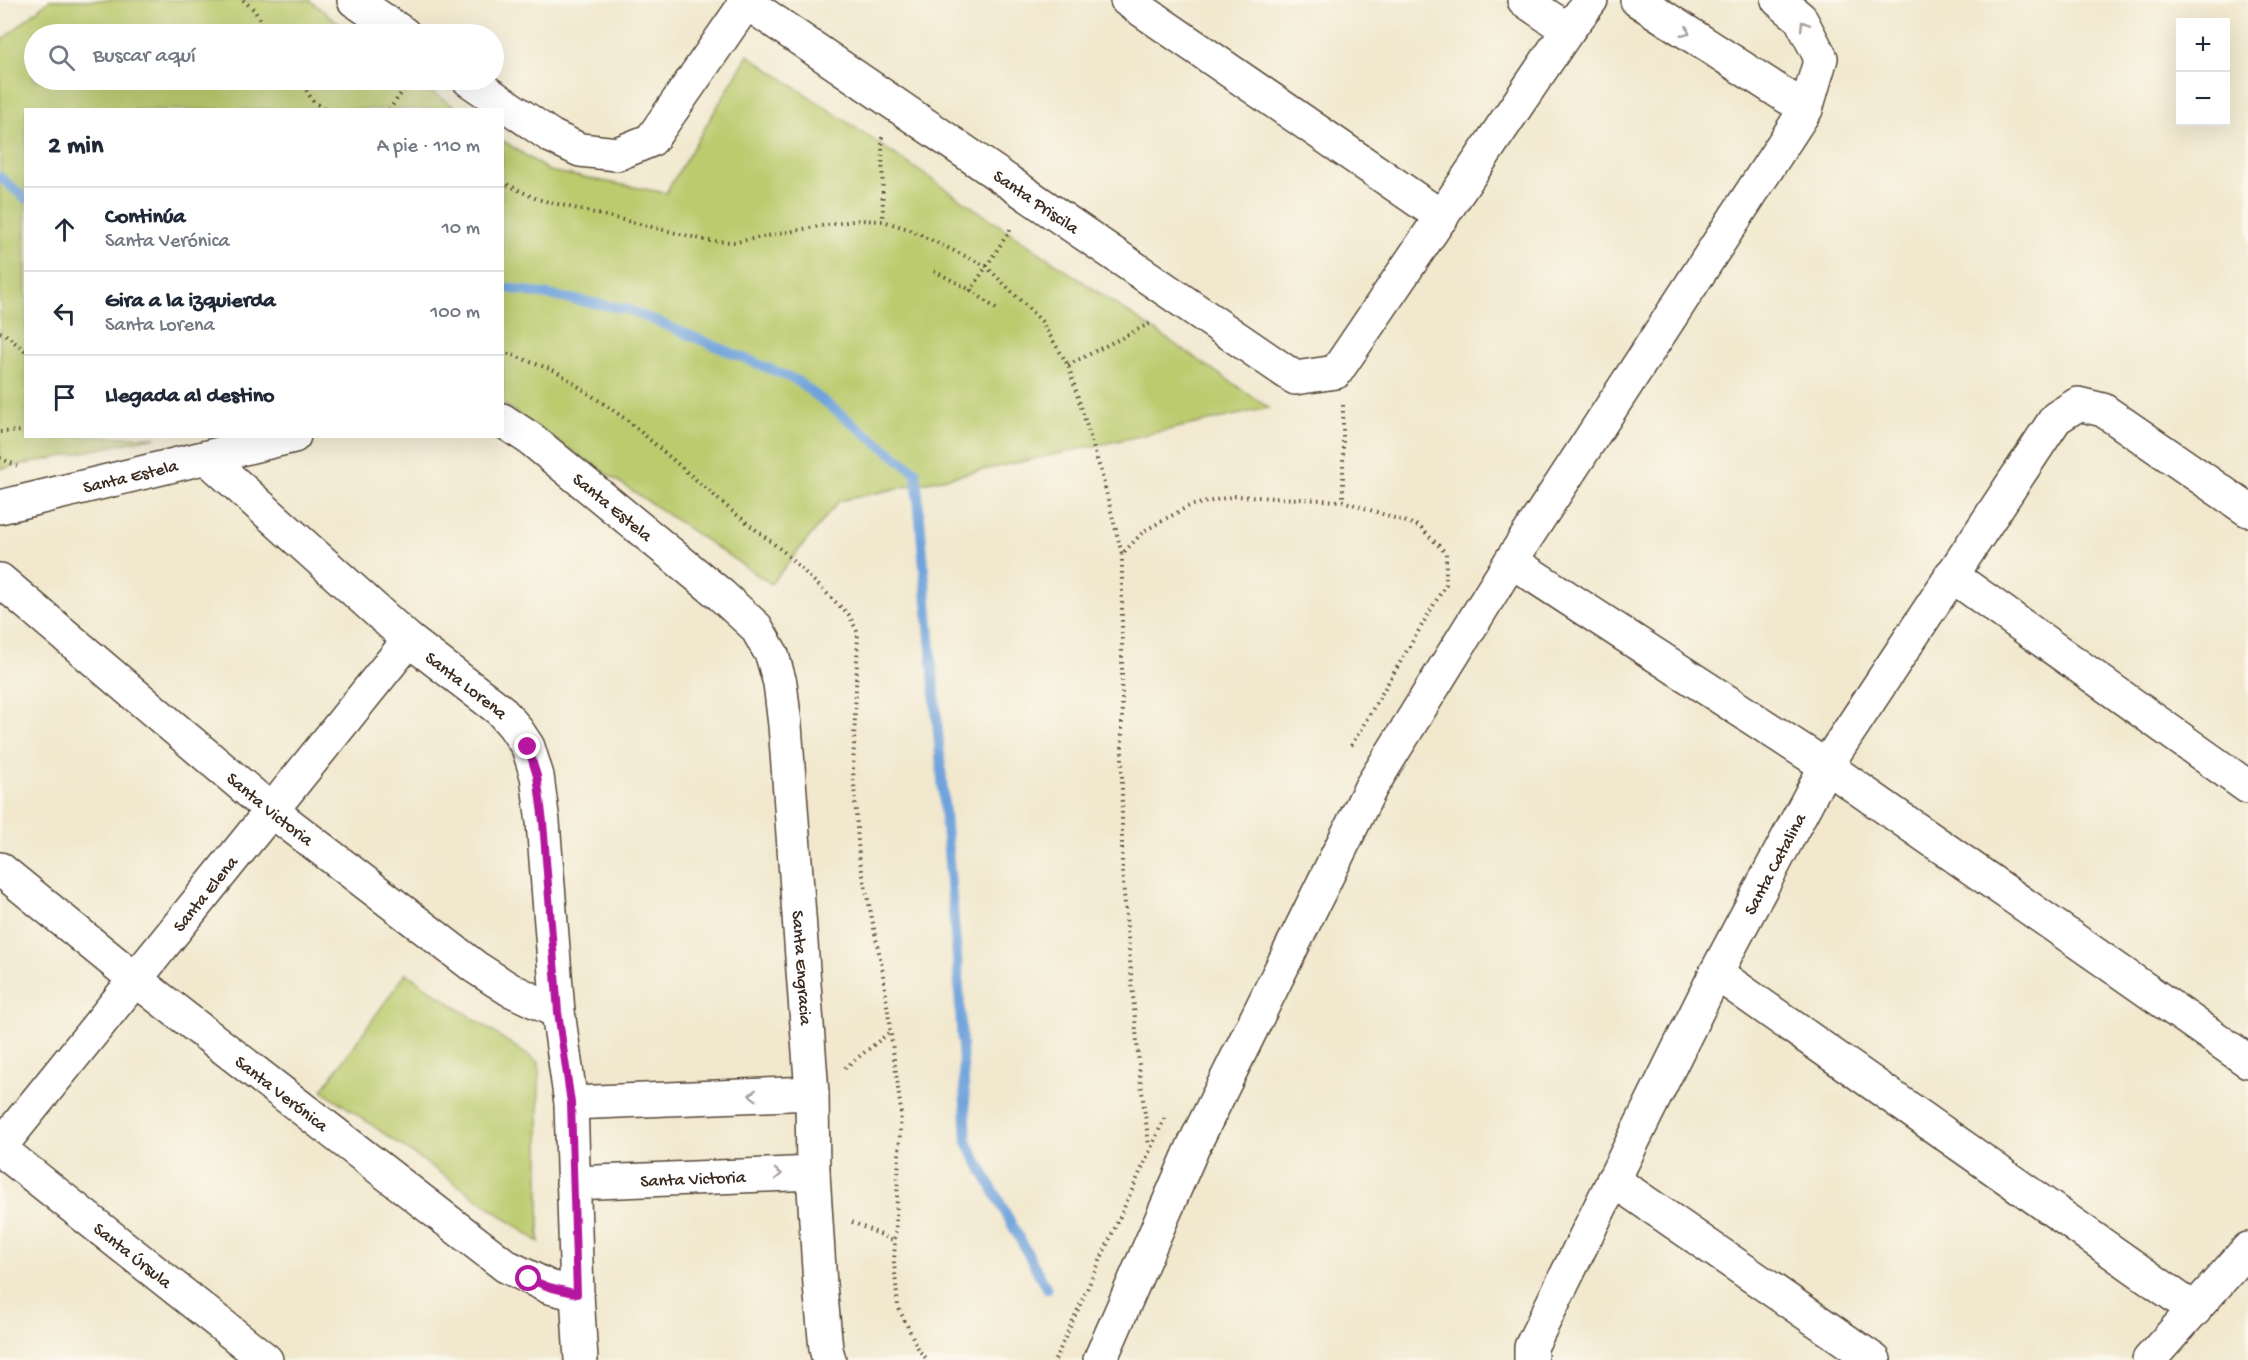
<!DOCTYPE html>
<html lang="es">
<head>
<meta charset="utf-8">
<style>
	:root { --surface:#fff; --page:#f2f2f3; --text:#1f2937; --muted:#747a83; --line:#e0e1e3 }
	body { margin:0; font-family:"Gochi Hand",sans-serif; background:var(--page); color:var(--text) }
	.controls { position:absolute; right:18px; top:18px; display:grid; overflow:hidden; border-radius:0px; box-shadow:0 6px 24px #0002 }
	.controls button { width:54px; height:54px; display:grid; place-items:center; padding:0; border:0; border-bottom:2px solid var(--line); background:var(--surface); color:var(--text); font:30px sans-serif }
	.stop { position:absolute; width:18px; height:18px; margin:-14px; border:4px solid #b5179e; border-radius:50%; background:#fff }
	.stop.end { background:#b5179e; border-color:#fff; box-shadow:0 2px 6px #0008 }
	.list { margin:0; padding:0; list-style:none }
	h2 { display:flex; justify-content:space-between; align-items:center; height:78px; margin:0; padding:0 24px; font-size:26px }
	h2 small { font-size:20px; font-weight:400; color:var(--muted) }
	.list li { display:grid; grid-template-columns:39px 1fr auto; gap:18px; align-items:center; box-sizing:border-box; height:84px; padding:0 24px; border-top:2px solid var(--line) }
	.list b { display:block; font-size:22px; white-space:nowrap }
	.list p { margin:0; font-size:20px; white-space:nowrap; color:var(--muted) }
	.list em { font-size:20px; font-style:normal; color:var(--muted) }
	.icon { flex:none; width:33px; height:33px; fill:none; stroke:currentColor; stroke-width:2; stroke-linecap:round; stroke-linejoin:round }
	.map { position:relative; flex:none; width:2248px; height:1360px; overflow:hidden }
	.search { position:absolute; background:var(--surface); box-shadow:0 6px 24px #0002; left:24px; top:24px; width:480px; height:66px; display:flex; align-items:center; gap:15px; box-sizing:border-box; padding:0 21px; border-radius:33px; color:var(--muted); font-size:22px }
	.panel { position:absolute; background:var(--surface); box-shadow:0 6px 24px #0002; left:24px; top:108px; width:480px; height:330px; border-radius:0px }
	.map>svg:first-child { display:block }
	.green { fill:#bbcb6e; stroke:#7b7a46; stroke-width:1.5 }
	.lines { fill:none; stroke-linecap:round; stroke-linejoin:round }
	.stream { stroke:#6fa3db; stroke-width:10 }
	.street-casing { stroke:#564638; stroke-width:36 }
	.path { stroke:#564638; stroke-width:4; stroke-dasharray:1.5 4.5; stroke-linecap:butt }
	.street { stroke:#fff; stroke-width:33 }
	.oneway { stroke:#a79f9a }
	.route { stroke:#b5179e; stroke-width:8 }
	.labels { text-anchor:middle; stroke-width:5; stroke-linejoin:round; paint-order:stroke }
	.street-label { font-size:18px; fill:#3b2a1e; stroke:#fbf7ec }
</style>
</head>
<body>
<div class="map">
<svg width="2248" height="1360" viewBox="0 0 2248 1360">
	<rect width="100%" height="100%" fill="#fbf7ec"/>
	<filter id="ink" filterUnits="userSpaceOnUse"><feTurbulence type="fractalNoise" baseFrequency=".0167" numOctaves="2"/><feDisplacementMap in="SourceGraphic" scale="12" xChannelSelector="R" yChannelSelector="G"/><feConvolveMatrix kernelMatrix="1 2 1 2 8 2 1 2 1" color-interpolation-filters="sRGB"/></filter>
	<filter id="wash" filterUnits="userSpaceOnUse"><feTurbulence type="fractalNoise" baseFrequency=".008" numOctaves="4" result="noise"/><feDisplacementMap in="SourceGraphic" scale="24" xChannelSelector="R" yChannelSelector="G"/><feGaussianBlur stdDeviation="1.35" result="paint"/><feColorMatrix in="noise" values="0 0 0 0 0 0 0 0 0 0 0 0 0 0 0 0 0 1.4 0 .05"/><feComposite in="paint" operator="in"/></filter>
	<g filter="url(#wash)">
		<rect width="100%" height="100%" fill="#f1e8ce"/>
		<path class="green" d="M49 0H309L353 34H34V80H414L458 109 26 110V436L156 437 0 469V42Z
			M748 55 1269 408 839 501 771 584 503 404 502 140 549 171 666 193Z
			M406 973 539 1063V1242L322 1090Z"/>
		<g class="lines">
			<path class="stream" d="M0 177 26 199
				M502 287 627 309 796 380 916 472 958 969 967 1142 1047 1289"/>
		</g>
	</g>
	<g filter="url(#ink)">
		<g class="lines">
			<g class="street-casing">
				<g id="street">
					<path d="M354 0 404 34"/>
					<path id="s1" d="M743 0 1295 378 1336 372 1568 30 1591 0"/>
					<path d="M1127 0 1442 217"/>
					<path d="M1524 0 1568 30"/>
					<path d="M1637 0 1806 109"/>
					<path d="M469 80 551 136 580 150 617 154 651 140 748 0"/>
					<path id="s2" d="M502 420 532 440 721 595 756 627 772 655 780 683 785 725 812 1093 813 1173 820 1285 826 1349 829 1360"/>
					<path id="s3" d="M207 458 409 640 500 710 514 726 528 747 537 776 543 822 558 1012 571 1103 577 1294 581 1360"/>
					<path id="s4" d="M0 507 294 436"/>
					<path d="M1511 561 1826 766 2248 1061"/>
					<path d="M1951 575 2248 787"/>
					<path id="s5" d="M0 580 272 811 475 967 509 989 558 1012"/>
					<path id="s6" d="M0 869 136 980 506 1266 549 1287 577 1294"/>
					<path d="M1716 973 2195 1310"/>
					<path d="M571 1103 812 1093"/>
					<path id="s7" d="M0 1147 409 640"/>
					<path id="s8" d="M0 1149 266 1360"/>
					<path d="M1613 1180 1874 1360"/>
					<path id="s9" d="M573 1183 813 1173"/>
					<path d="M1100 1360 1193 1147 1371 787 1511 561 1806 109 1821 58 1800 18 1778 0"/>
					<path id="s10" d="M1531 1360V1347L1716 973 1826 766 2056 418 2078 404 2103 410 2248 510"/>
					<path d="M2149 1360 2248 1249"/>
				</g>
			</g>
			<path class="path" d="M243 0 253 9 271 34
				M300 80 313 101 325 110
				M389 110 411 80
				M882 137 883 221
				M502 182 537 199 709 241 736 242 820 226 860 220 883 221 908 229 986 266 1041 321 1068 365 1101 472 1122 554 1144 531 1189 506 1234 496 1343 501 1419 526 1446 553V584L1351 746
				M934 271 971 290
				M996 309 971 290 1012 227
				M0 332 5 334 26 352
				M502 354 506 353 556 371 627 420 732 511 784 552 849 615 858 633 853 770 859 856 882 967 901 1111 894 1262 898 1307 920 1352 928 1360
				M1068 365 1153 322
				M1343 405V501
				M0 432 26 431
				M0 458 17 466
				M1122 554V870L1140 1076 1149 1145
				M845 1068 890 1032
				M852 1222 895 1241
				M1055 1360 1166 1115"/>
			<use href="#street" class="street"/>
		</g>
		<defs><path id="oneway-chevron" d="M-2-3.5L2.5 0L-2 3.5" fill="none" stroke-width="1.6" stroke-linecap="round" stroke-linejoin="round" transform="scale(1.5)"/></defs>
		<g class="oneway">
			<use href="#oneway-chevron" transform="translate(1804 25) rotate(-121)"/>
			<use href="#oneway-chevron" transform="translate(1686 32) rotate(33)"/>
			<use href="#oneway-chevron" transform="translate(753 1095) rotate(178)"/>
			<use href="#oneway-chevron" transform="translate(778 1174) rotate(-2)"/>
		</g>
	</g>
	<g class="lines" filter="url(#ink)">
		<path class="route" d="M528 747 537 776 543 822 558 1012 571 1103 577 1294 549 1287 529 1279"/>
	</g>
	<g class="labels">
		<g class="street-label">
			<text dy="6" stroke="none"><textPath href="#s1" startOffset="356">Santa Priscila</textPath></text>
			<text dy="6" stroke="none"><textPath href="#s4" startOffset="134">Santa Estela</textPath></text>
			<text dy="6" stroke="none"><textPath href="#s2" startOffset="141">Santa Estela</textPath></text>
			<text dy="6" stroke="none"><textPath href="#s3" startOffset="345">Santa Lorena</textPath></text>
			<text dy="6" stroke="none"><textPath href="#s5" startOffset="354">Santa Victoria</textPath></text>
			<text dy="6" stroke="none"><textPath href="#s10" startOffset="554">Santa Catalina</textPath></text>
			<text dy="6" stroke="none"><textPath href="#s7" startOffset="326">Santa Elena</textPath></text>
			<text dy="6" stroke="none"><textPath href="#s2" startOffset="675">Santa Engracia</textPath></text>
			<text dy="6" stroke="none"><textPath href="#s6" startOffset="360">Santa Verónica</textPath></text>
			<text dy="6" stroke="none"><textPath href="#s9" startOffset="120">Santa Victoria</textPath></text>
			<text dy="6" stroke="none"><textPath href="#s8" startOffset="170">Santa Úrsula</textPath></text>
		</g>
	</g>
</svg>
<div class="controls">
<button>+</button>
<button>−</button>
</div>
<div class="stop" style="left:529px;top:1279px"></div>
<div class="stop end" style="left:528px;top:747px"></div>
<div class="search"><svg class="icon" aria-label="search" viewBox="0 0 24 24"><circle cx="10" cy="10" r="6"/><path d="M15 15l6 6"/></svg>Buscar aquí</div>
<section class="panel">
<h2>2 min<small>A pie · 110 m</small></h2>
<ul class="list">
<li><svg class="icon" aria-label="ahead" viewBox="0 0 24 24"><path d="M12 20V5M6 11l6-6 6 6"/></svg><div><b>Continúa</b><p>Santa Verónica</p></div><em>10 m</em></li>
<li><svg class="icon" aria-label="left" viewBox="0 0 24 24"><path d="M17 20v-9H6M10 6l-5 5 5 5"/></svg><div><b>Gira a la izquierda</b><p>Santa Lorena</p></div><em>100 m</em></li>
<li><svg class="icon" aria-label="arrive" viewBox="0 0 24 24"><path d="M6 21V4h12l-3 4 3 4H6"/></svg><div><b>Llegada al destino</b></div></li>
</ul>
</section>
</div>
</body>
</html>
